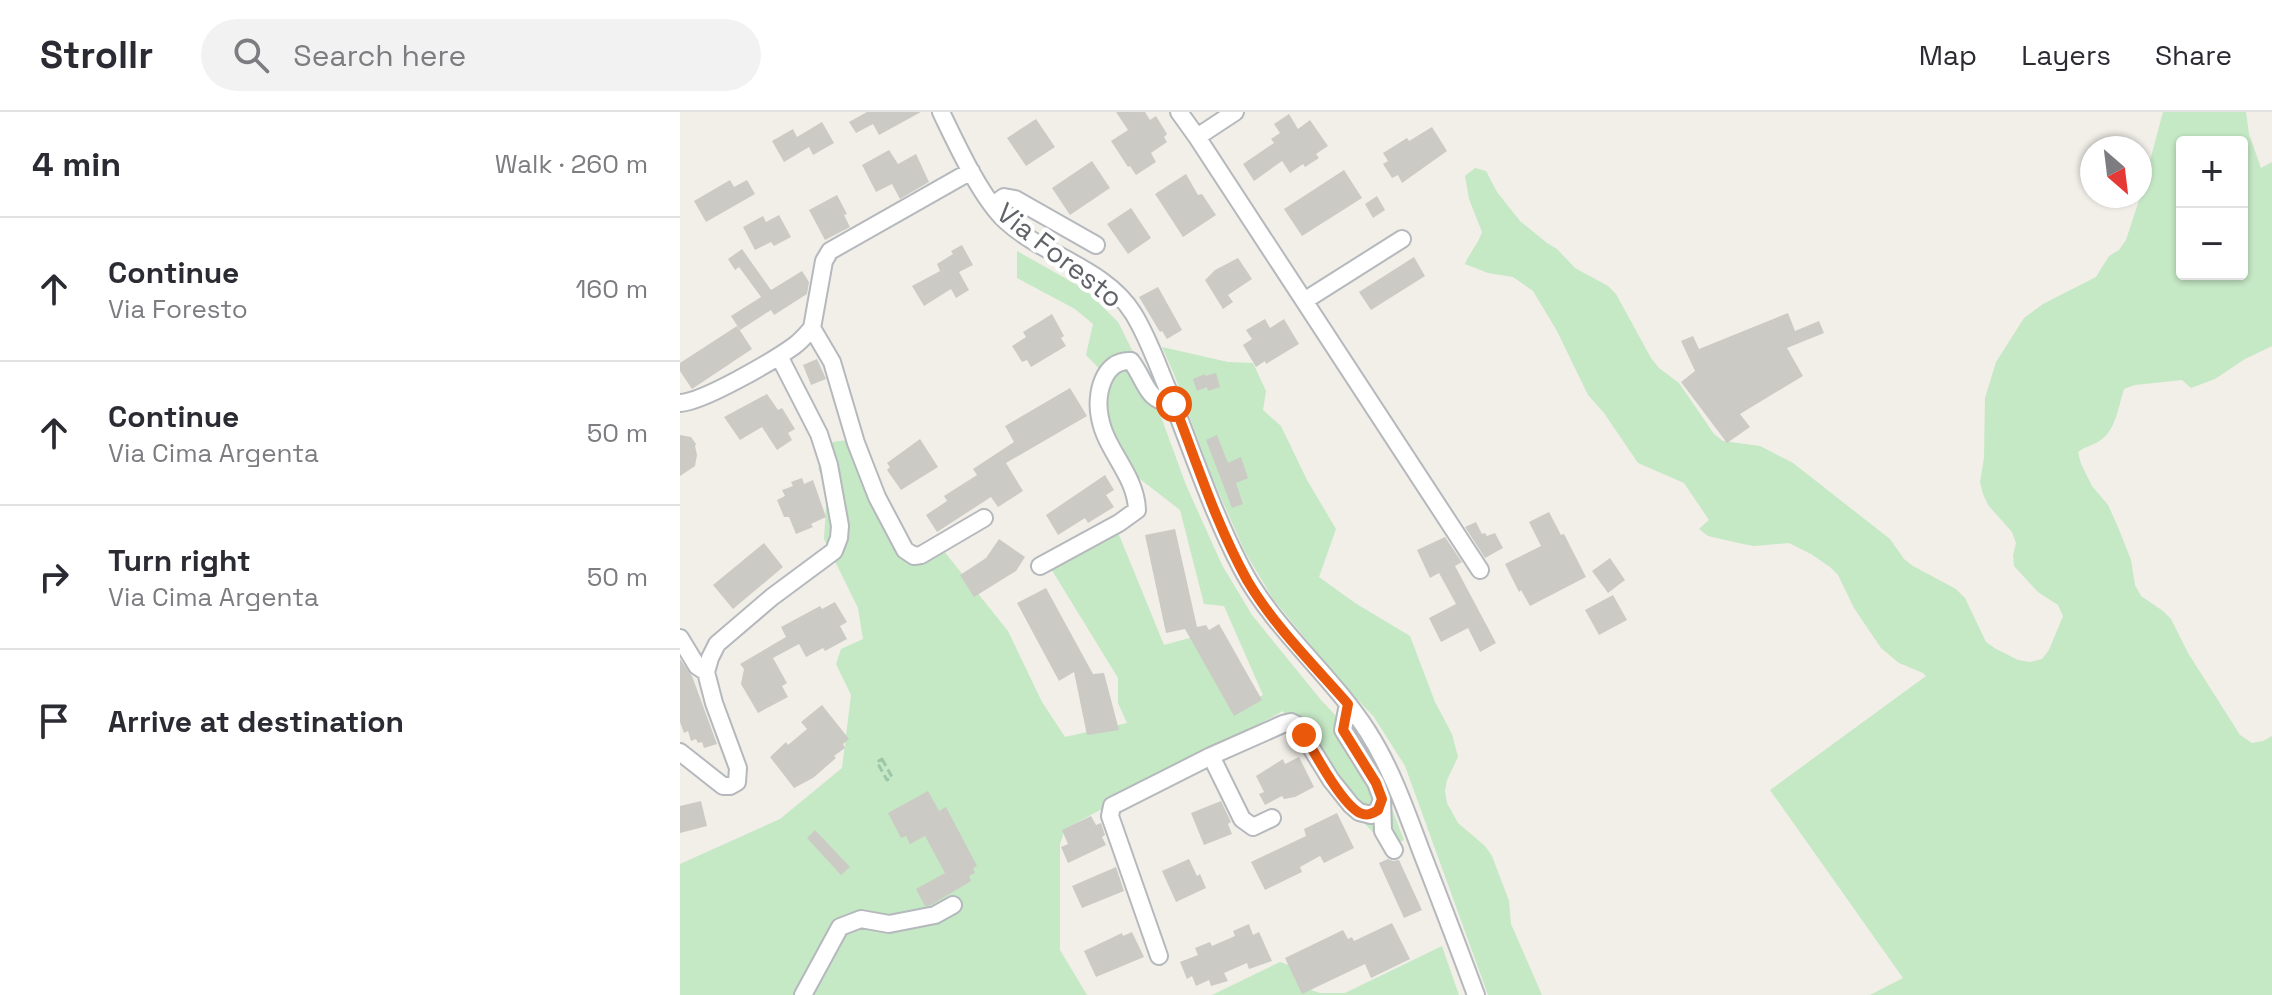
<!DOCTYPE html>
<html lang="en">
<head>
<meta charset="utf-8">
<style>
	:root { --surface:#fff; --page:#f2f2f3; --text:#2b2b33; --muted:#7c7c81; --line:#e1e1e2 }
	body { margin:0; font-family:"Space Grotesk",sans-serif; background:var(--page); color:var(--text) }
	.controls { position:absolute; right:24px; top:24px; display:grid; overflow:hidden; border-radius:8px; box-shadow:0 2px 6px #0004 }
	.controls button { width:72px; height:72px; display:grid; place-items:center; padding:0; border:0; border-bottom:2px solid var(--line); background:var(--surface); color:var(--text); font:40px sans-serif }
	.compass { position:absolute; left:1400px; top:24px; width:72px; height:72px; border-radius:50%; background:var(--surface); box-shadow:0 2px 6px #0004; rotate:152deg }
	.stop { position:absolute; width:24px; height:24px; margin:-18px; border:6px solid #ea580c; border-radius:50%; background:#fff }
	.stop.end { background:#ea580c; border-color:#fff; box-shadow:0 2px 8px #0008 }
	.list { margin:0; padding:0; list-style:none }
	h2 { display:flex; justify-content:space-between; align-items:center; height:104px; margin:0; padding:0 32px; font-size:34px }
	h2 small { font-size:26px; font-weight:400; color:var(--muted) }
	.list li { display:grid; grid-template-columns:52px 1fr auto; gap:24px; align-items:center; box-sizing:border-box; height:144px; padding:0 32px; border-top:2px solid var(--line) }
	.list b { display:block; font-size:30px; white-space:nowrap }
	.list p { margin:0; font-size:26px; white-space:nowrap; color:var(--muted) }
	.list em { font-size:26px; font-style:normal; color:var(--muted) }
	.icon { flex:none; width:44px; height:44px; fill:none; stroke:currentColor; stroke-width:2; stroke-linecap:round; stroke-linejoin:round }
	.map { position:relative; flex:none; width:1592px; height:883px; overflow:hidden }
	header { display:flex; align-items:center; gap:48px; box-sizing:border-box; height:112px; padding:0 40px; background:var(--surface); border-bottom:2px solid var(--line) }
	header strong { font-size:38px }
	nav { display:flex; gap:44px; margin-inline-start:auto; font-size:28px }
	.search { width:560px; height:72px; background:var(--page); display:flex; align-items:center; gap:20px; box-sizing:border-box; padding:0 28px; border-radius:44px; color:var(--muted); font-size:30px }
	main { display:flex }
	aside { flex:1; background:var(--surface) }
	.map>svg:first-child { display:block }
	.green { fill:#c5e8c5; fill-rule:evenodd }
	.building { fill:#cccac5 }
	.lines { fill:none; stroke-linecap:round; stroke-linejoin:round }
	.minor-casing { stroke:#b5b8bc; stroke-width:20 }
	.path { stroke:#9cc7a9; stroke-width:3; stroke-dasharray:8 4; stroke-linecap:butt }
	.minor { stroke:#fff; stroke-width:16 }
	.route { stroke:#ea580c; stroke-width:10 }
	.labels { text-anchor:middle; stroke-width:8; stroke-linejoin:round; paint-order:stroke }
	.street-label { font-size:28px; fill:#5f6368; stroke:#fff }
</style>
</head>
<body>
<header>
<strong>Strollr</strong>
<div class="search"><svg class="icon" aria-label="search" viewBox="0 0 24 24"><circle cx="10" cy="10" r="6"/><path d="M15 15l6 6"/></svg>Search here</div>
<nav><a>Map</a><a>Layers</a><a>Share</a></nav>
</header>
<main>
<aside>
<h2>4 min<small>Walk · 260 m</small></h2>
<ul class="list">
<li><svg class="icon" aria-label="ahead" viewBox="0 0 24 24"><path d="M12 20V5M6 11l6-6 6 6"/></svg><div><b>Continue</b><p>Via Foresto</p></div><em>160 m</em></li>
<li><svg class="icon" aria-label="ahead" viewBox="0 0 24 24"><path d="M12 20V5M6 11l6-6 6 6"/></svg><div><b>Continue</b><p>Via Cima Argenta</p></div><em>50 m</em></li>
<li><svg class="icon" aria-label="right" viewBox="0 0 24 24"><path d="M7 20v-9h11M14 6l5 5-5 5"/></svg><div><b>Turn right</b><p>Via Cima Argenta</p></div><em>50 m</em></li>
<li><svg class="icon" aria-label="arrive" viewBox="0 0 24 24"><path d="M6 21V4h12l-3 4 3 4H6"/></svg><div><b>Arrive at destination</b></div></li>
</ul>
</aside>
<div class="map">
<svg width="1592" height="883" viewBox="0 0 1592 883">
	<rect width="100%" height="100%" fill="#f1efe8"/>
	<path class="green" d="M1483 0H1566L1569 22 1581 56 1592 50V234L1565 247 1535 267 1511 276 1502 268 1455 273 1444 277C1439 292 1436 317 1422 327 1415 333 1406 334 1398 340L1401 352 1412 374 1428 393 1438 415 1451 448 1455 473 1461 484 1483 499 1491 507 1508 541 1560 623 1572 631 1583 629 1592 624V883H1190L1223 866 1090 678 1246 564 1243 561 1219 551 1201 536 1174 496 1158 463 1150 455 1131 442 1109 431 1074 434 1063 432 1028 424 1019 417 1029 408 1004 371 958 351 924 301 908 283 877 219 853 179 833 165 808 161 785 152C790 140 798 132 802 120L789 87 785 64 795 56 806 59 817 80 840 109 867 131 877 137 895 156 928 174 936 182 971 246 979 256 999 271 1034 322 1043 329 1080 334 1113 351 1210 427 1224 447 1233 454 1276 477 1285 486 1306 530 1316 537 1338 548 1350 550 1362 547 1369 538 1383 504 1378 493 1358 480 1334 454 1333 443 1336 431 1332 420 1308 393 1303 382 1300 370 1304 346 1305 286 1316 250 1344 206 1363 192 1416 165 1429 144 1439 138 1446 128 1461 82ZM1502 30H1562V162H1502Z
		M337 139 406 178 438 210 469 272 506 373 542 453 572 503 641 588 673 622 700 666 724 728 708 736 683 710 623 639 603 599 385 717 380 732V838L407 883H0V752L100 707 162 656 171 583 156 552 161 537 183 527 178 496 144 427 147 379 138 356 153 330 167 328 218 422 238 437 263 438 328 519 362 590 385 625 447 611 438 591V566L370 455 435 413 484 533 517 524 553 598 583 583 544 494 524 492 500 398 451 360 426 334V284L431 269 406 243 413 212 395 197 337 166Z
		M482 235 548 250 573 251 586 279 583 298 601 314 627 368 656 417 639 465 675 491 730 524 755 590 772 622 778 645 767 668 765 679 767 691 778 711 805 734 812 744 829 789 831 812 862 883H808L725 654 694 605 661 570 593 487 565 440 531 363 494 262Z
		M762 834 779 883H532L600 850 615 855 625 876 640 881H665Z"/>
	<path class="building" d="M187 0H241L199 23 193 12 176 21 169 10Z
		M436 0H465L470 8 476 4 487 22 484 25 487 30 471 41 476 50 456 63 450 54 448 55 431 29 448 18Z
		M609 2 618 17 630 8 648 34 636 42 639 46 625 55 623 52 610 61 602 49 574 69 563 52 594 31 591 27 600 21 594 12Z
		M356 7 375 35 346 54 327 26Z
		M142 10 154 31 133 43 129 35 104 50 92 29 113 17 117 25Z
		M752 15 767 39 722 71 718 63 712 66 703 52 708 49 703 41 727 26 729 29Z
		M209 38 218 52 236 42 249 70 220 87 212 72 196 80 182 53Z
		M412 49 430 76 390 103 372 76Z
		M664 58 682 86 622 124 604 97Z
		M506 62 518 83 522 82 536 103 503 125 475 82Z
		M50 68 54 75 67 68 75 82 26 110 14 89Z
		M157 83 167 102 164 103 170 115 145 128 129 98Z
		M697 84 705 98 693 106 685 92Z
		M451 96 471 126 448 142 427 112Z
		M99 103 111 125 94 134 91 130 75 138 63 115 83 104 86 110Z
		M282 133 293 153 279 160 289 178 276 186 271 177 244 194 232 174 260 159 257 152 273 142 271 139Z
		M62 137 91 178 122 159 129 170 127 182 94 203 91 198 60 218 51 204 81 185 59 155 55 158 48 147Z
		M734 145 745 164 691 198 679 180Z
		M558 146 572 167 548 183 553 190 543 197 525 168 535 158Z
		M478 175 502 218 487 227 482 219 480 220 459 185Z
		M1108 201 1115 219 1139 209 1144 221 1107 236 1123 264 1060 302 1070 315 1047 331 1001 270 1015 259 1001 229 1013 224 1019 237Z
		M372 202 384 224 381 226 386 234 351 255 347 248 342 250 332 234 346 225 343 220Z
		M585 207 590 216 604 207 619 232 586 252 585 249 576 255 563 233 572 227 566 218Z
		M57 214 72 237 12 277 0 259V251Z
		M137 247 146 267 131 273 123 253Z
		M536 261 540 275 528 279 527 275 517 279 513 267 525 262V264Z
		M390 276 407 304 326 351 343 379 318 395 311 385 257 420 246 403 267 389 264 384 297 363 293 357 334 330 325 314Z
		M87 282 98 298 102 296 115 317 108 321 112 328 97 338 82 315 60 328 44 305Z
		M0 323 11 325 16 332 15 334 17 343 15 354 0 364Z
		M537 323 548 351 561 345 568 366 556 371 563 392 552 396 526 328Z
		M240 327 258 355 221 378 207 358 210 355 207 351Z
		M425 363 434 378 426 383 434 395 408 411 405 406 378 423 366 403Z
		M122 366 124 372 133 368 146 405 131 412 133 415 116 422 109 405H104L97 388 105 384 102 378 113 374 111 370Z
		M869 400 881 423 884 422 906 465 850 494 841 478 839 480 825 452 861 434 849 410Z
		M796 410 802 422 805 421 807 424 815 421 823 436 805 446 785 415Z
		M495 417 517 515 526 513 529 518 539 512 582 588 554 604 505 517 486 521 465 423Z
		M765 425 782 450 775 454 816 531 800 540 788 516 761 530 749 506 776 492 759 461 750 466 737 438Z
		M319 427 345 445 336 459 294 485 280 463 306 446Z
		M84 431 103 455 53 497 33 473Z
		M930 446 945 468 928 481 912 459Z
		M366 476 413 562 424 561 439 618 407 623 394 560 379 569 337 491Z
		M933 483 947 508 919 523 905 498Z
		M155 490 167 510 160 514 167 527 145 539 143 536 126 545 119 532 93 546 107 571 102 574 108 585 78 601 61 572 64 557 60 552 106 525 101 515 140 494 142 497Z
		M0 547 12 564 37 632 24 636 22 630 18 631 16 627 11 629 8 619 4 621 0 610Z
		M142 593 169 627 163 632 165 636 154 644 156 646 133 666 114 676 90 645 106 630 108 633 127 617 121 610Z
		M619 645 634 675 615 685 604 687 602 684 585 693 579 682 584 680 576 664 603 647 605 652Z
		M248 679 259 699 266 695 297 754 293 756 295 761 289 764 291 769 251 793 245 794 236 777 265 761 245 724 230 732 226 724 221 726 208 701Z
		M21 689 27 714 0 721V694Z
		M541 689 551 710 548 712 552 722 524 733 511 701Z
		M657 701 674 736 644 751 640 744 620 755 622 760 585 778 571 750 626 724 624 717Z
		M411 704 416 713 421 711 425 723 422 725 426 733 388 751 381 735 388 732 382 718Z
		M135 718 170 755 161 763 127 726Z
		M509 747 517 764 520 762 526 776 496 790 482 759Z
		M708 747 713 749 719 748 742 798 724 806 699 751Z
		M436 755 444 779 402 796 392 774Z
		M712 811 730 847 691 866 685 852 622 882 605 846 663 818 668 827 672 825 674 829Z
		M569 812 573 823 579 820 592 849 569 857 567 851 544 861 548 869 531 874 529 868 516 874 512 864 507 867 500 850 518 843 515 836 530 830 532 834 555 824 553 819Z
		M452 820 464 845 416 865 404 839 442 821 443 824Z"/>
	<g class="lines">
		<g class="minor-casing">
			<path id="minor" d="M261 0C276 31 301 86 326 109 364 144 425 156 453 201 468 225 477 252 488 278 512 338 532 400 562 457 595 519 651 562 688 620 711 656 725 696 740 736 759 785 778 834 796 883
				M499 0 517 25 800 458
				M517 25 555 0
				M291 59 150 139 144 149 132 216 152 250 176 331 197 385 225 438 234 444 241 443 304 406
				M313 93 324 85 335 87 416 133
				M624 189 722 127
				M0 291C23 290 93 249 114 234 121 229 126 223 132 216
				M360 454 439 411 457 398C456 363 426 339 420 306 415 283 423 247 451 249 467 270 465 289 494 292
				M0 526 17 554 26 560
				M668 592 663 618 696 671 702 687 703 719 714 738
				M0 640 43 674H50L57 670 58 656 34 591 26 560 30 546 37 532 92 485 154 439 159 426 160 414 149 353 139 322 99 244
				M531 644 562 707 573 715 592 706
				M479 844 430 704 432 694 531 644 603 612 611 610 617 613 651 668 671 693 679 700 691 703 698 698 702 687
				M123 883 160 815 181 807 209 812 255 803 273 793"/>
		</g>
		<path class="path" d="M202 647 212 665 207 668 197 650Z"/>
		<use href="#minor" class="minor"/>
	</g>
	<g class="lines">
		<path class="route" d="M494 292C517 351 536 412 567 468 594 514 633 552 668 592L663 618 696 671 702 687 698 698C692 702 687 704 680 701 662 692 635 642 624 623"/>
	</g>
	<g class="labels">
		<g class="street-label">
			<text transform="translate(380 143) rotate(38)" y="10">Via Foresto</text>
		</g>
	</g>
</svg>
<div class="controls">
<button>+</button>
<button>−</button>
</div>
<svg class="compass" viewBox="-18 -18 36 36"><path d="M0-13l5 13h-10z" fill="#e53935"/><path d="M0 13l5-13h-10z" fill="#7c7c81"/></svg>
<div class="stop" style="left:494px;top:292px"></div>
<div class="stop end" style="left:624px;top:623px"></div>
</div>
</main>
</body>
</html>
